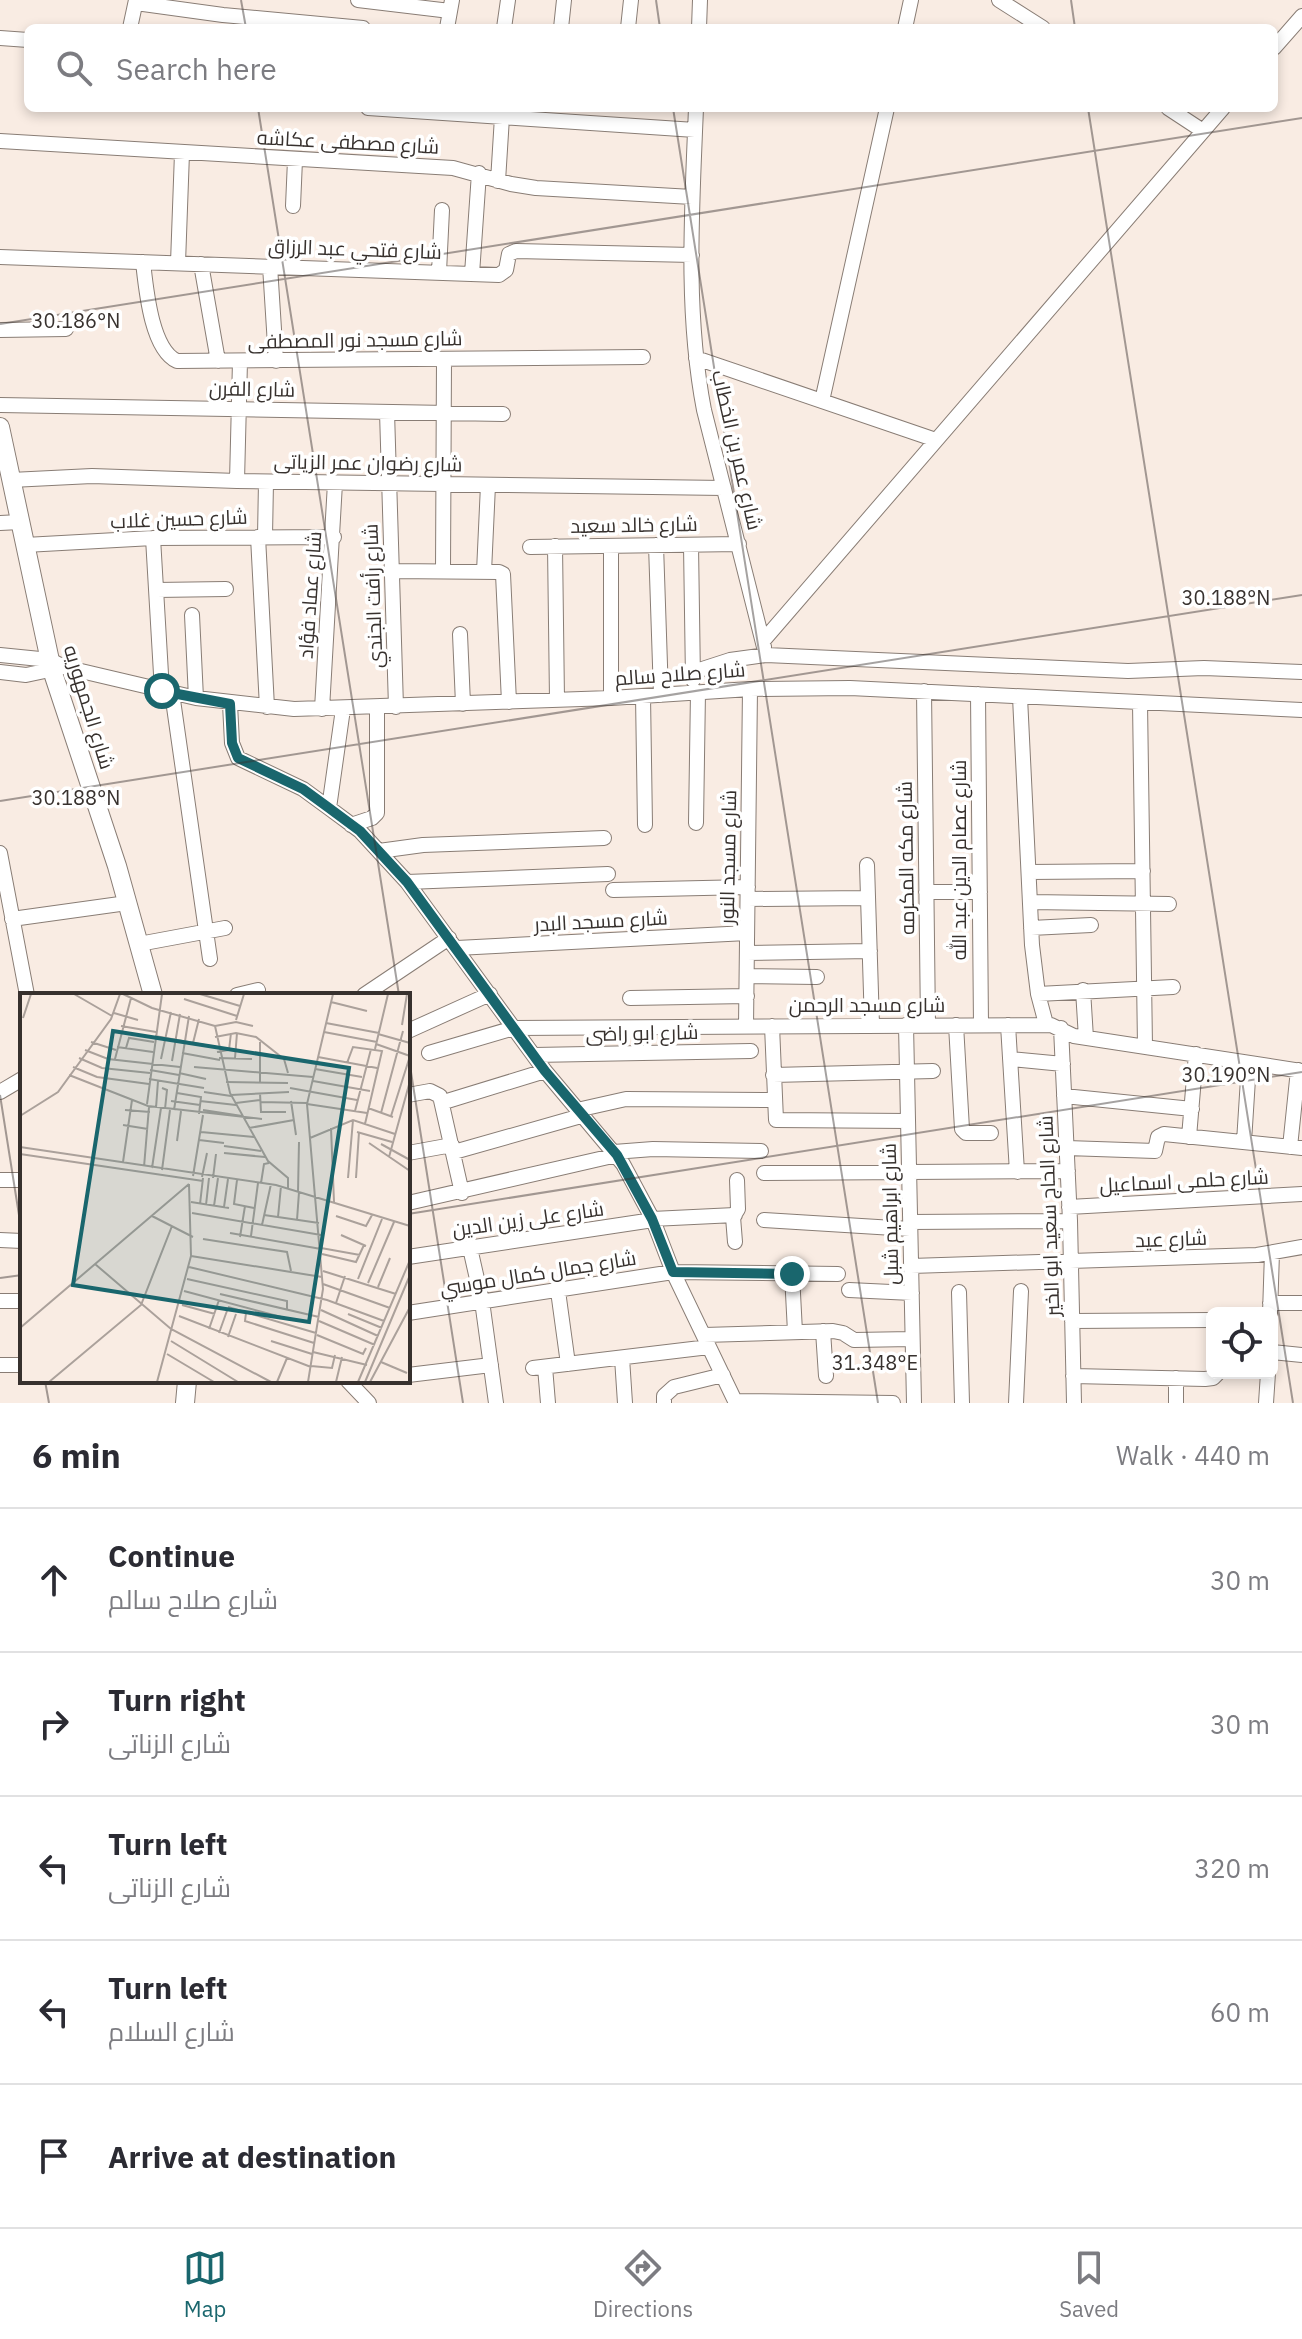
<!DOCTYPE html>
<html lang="en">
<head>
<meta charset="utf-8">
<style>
	:root { --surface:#fff; --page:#f2f2f3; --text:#2b2b33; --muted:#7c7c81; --line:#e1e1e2; --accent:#19666d }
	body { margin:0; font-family:"IBM Plex Sans",Cairo,sans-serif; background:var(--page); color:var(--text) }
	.controls { position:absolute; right:24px; bottom:24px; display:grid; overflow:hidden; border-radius:12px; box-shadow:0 4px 12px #0003 }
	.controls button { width:72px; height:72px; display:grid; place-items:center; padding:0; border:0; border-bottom:2px solid var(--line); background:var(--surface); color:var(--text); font:40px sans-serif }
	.stop { position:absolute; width:24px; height:24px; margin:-18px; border:6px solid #19666d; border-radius:50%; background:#fff }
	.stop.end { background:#19666d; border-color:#fff; box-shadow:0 2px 8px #0008 }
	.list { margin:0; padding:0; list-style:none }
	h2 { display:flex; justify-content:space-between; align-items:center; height:104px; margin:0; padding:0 32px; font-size:34px }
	h2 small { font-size:26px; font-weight:400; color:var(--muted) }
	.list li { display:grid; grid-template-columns:52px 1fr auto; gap:24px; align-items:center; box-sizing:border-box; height:144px; padding:0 32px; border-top:2px solid var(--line) }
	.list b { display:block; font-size:30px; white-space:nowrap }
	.list p { margin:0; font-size:26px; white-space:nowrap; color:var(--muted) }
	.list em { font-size:26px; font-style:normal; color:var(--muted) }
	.icon { flex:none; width:44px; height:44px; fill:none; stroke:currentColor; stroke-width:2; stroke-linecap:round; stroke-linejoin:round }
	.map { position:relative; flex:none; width:1302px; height:1403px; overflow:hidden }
	.search { position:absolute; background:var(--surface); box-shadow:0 4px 12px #0003; left:24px; right:24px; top:24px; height:88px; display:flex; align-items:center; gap:20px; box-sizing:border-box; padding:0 28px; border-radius:12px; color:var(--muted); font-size:30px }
	.sheet { height:824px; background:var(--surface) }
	nav { display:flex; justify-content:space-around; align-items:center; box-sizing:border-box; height:112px; border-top:2px solid var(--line); background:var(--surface); font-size:22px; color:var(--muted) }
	nav a { display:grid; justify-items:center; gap:4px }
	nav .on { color:var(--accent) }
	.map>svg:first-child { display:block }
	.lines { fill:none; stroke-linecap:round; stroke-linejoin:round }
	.minor-casing { stroke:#897d75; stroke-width:16 }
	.secondary-casing { stroke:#897d75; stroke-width:20 }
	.minor { stroke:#fff; stroke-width:14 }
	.secondary { stroke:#fff; stroke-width:18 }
	.route { stroke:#19666d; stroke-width:10 }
	.ticks { fill:none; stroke:#37312e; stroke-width:2; stroke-opacity:0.45 }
	.labels { text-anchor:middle; stroke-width:7; stroke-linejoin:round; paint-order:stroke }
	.street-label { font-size:20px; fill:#37312e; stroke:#fff }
	.inset-road { fill:none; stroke:#aba19b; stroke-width:2 }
	.view { fill:#19666d; fill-opacity:0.15; stroke:#19666d; stroke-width:4 }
	.inset-edge { fill:none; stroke:#37312e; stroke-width:4 }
	.ticks-label { font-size:20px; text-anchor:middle; fill:#37312e; stroke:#fff; stroke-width:7; stroke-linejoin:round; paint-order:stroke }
</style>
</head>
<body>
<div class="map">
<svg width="1302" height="1403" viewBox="0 0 1302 1403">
	<rect width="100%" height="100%" fill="#f9ece3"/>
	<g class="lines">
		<g class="minor-casing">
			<path id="minor" d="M358 0 450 11
				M999 0 1043 28
				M136 3 223 15 363 28
				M130 28 136 0
				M447 28 452 0
				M504 28 508 0
				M561 28 564 0
				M628 28 631 0
				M699 28 700 0
				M905 28 911 0
				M0 38 28 40
				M1274 48 1302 16
				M368 108 695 130
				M696 108C692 208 685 311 704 410L764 647
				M1168 108 1203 131
				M0 141 453 168 511 184 536 188 692 197
				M498 181 502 117
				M293 206 295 160
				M0 257 499 275 506 270 509 254 516 251 692 255
				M143 262C146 288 151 349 177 361L643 357
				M178 263 182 153
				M201 264 218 361
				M270 266 276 361
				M439 272 442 210
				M472 274 479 173
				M0 330 66 329
				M696 358 936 440
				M822 401 887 108
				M0 405 503 414
				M387 412 396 707
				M11 480 92 476 237 481 724 488
				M237 481 240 361
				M0 523 20 522
				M265 536 266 482
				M258 537 267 707
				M153 538 162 691
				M25 545 153 538 334 537
				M656 545 661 695
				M691 545 693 680
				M555 546 557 700
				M611 546V698
				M530 547 739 544
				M392 571 499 572 503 574 509 702
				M443 571 444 359
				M484 572 488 485
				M156 590 226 589
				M192 615 196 698
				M460 634 463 704
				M763 641 1223 108
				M0 655 50 660 64 667 196 698 294 709 611 698 750 689 850 688 1302 710
				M0 672 26 675 59 668
				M693 672 730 660 766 655 1128 671 1204 668 1302 672
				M924 691 928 1025
				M172 693 210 959
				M978 694 981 1025
				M643 696 645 825
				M1020 697 1032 945 1038 994 1046 1024
				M1140 703 1145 1046
				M230 704 232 743 238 758 303 789 329 808 360 831 407 882 545 1071 623 1164 653 1220 673 1272 736 1403
				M322 709 335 483
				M329 808 343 709
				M696 823 698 692
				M351 825 372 818 377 813V708
				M379 851 423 845 604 838
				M0 853 27 995
				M867 865 872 1025
				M1029 872 1143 871
				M407 882 608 874
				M613 890 748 887
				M926 892H980
				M748 899 868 898
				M1030 902 1169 904
				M12 919 127 903
				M1031 928 1091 925
				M139 944 225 928
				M457 948 747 933
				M747 953 870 951
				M747 976 817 977
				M1083 990 1086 1038
				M1038 994 1173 987
				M237 995 258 990
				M364 995 449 938
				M630 998 747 996
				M906 1025 914 1403
				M956 1025 962 1129 966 1133H991
				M1008 1025 1017 1172
				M746 1026 750 689
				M772 1026 776 1120 908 1121
				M1061 1028 1070 1221 1074 1403
				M408 1031 490 994
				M429 1053 514 1028 1051 1025 1074 1036 1302 1071
				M534 1055 751 1051
				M1010 1059 1063 1064
				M773 1075 933 1071
				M0 1092 22 1079
				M408 1095 430 1091 440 1096 462 1193
				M1064 1096 1192 1109
				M444 1102 545 1071
				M577 1110 626 1099 774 1100
				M1189 1137 1196 1054
				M1244 1142 1249 1063
				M1290 1147 1298 1070
				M1067 1148 1155 1151 1158 1137 1164 1134 1302 1148
				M454 1152 581 1116
				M614 1152 653 1149 761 1151
				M408 1153 452 1145
				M764 1173 1068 1171
				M0 1180H22
				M408 1203 617 1155
				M1069 1207 1302 1194
				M652 1219 735 1215
				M764 1220 910 1229
				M910 1222 1070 1221
				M0 1240 22 1241
				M735 1242 733 1217 738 1209 737 1180
				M470 1248 482 1301 496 1403
				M408 1257 653 1220
				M911 1266 1257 1255 1302 1247
				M792 1274 795 1332
				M849 1290 912 1293
				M558 1291 568 1364
				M959 1292 962 1403
				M0 1301H22
				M1270 1303H1302
				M408 1313 673 1272 838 1274
				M1270 1313 1272 1253
				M1072 1321 1212 1320
				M823 1331 826 1376
				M704 1335 833 1331 843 1333 854 1340 912 1339
				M1272 1352 1302 1355
				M622 1358 625 1403
				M0 1365H22
				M545 1367 548 1403
				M533 1368 709 1347
				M408 1375 491 1365
				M1073 1376 1205 1379 1213 1378 1218 1373
				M348 1381 369 1403
				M735 1401 893 1403
				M664 1403V1396L674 1387 723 1375
				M1016 1403 1021 1291
				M1176 1403V1378
				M1266 1403 1268 1373"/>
		</g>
		<g class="secondary-casing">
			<path id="secondary" d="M0 427 52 670 117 866 153 995
				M185 1403 187 1381"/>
		</g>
		<use href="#minor" class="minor"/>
		<use href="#secondary" class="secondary"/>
	</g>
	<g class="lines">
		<path class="route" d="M162 691 230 704 232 743 238 758 303 789 329 808 360 831 407 882 545 1071 617 1155 652 1219 673 1272 792 1274"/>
	</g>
	<path class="ticks" d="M241 0 246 28M656 0 660 28M1071 0 1075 28M258 108 399 995M673 108 878 1403M1088 108 1293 1403M0 324 1302 118M0 801 1302 595M408 1053 463 1403M0 1095 22 1234M408 1214 1302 1072M0 1278 22 1275M45 1381 49 1403"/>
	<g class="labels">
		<g class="street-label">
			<text transform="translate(348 142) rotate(3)" y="7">شارع مصطفى عكاشه</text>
			<text transform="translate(355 249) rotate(2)" y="7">شارع فتحي عبد الرزاق</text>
			<text transform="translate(355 340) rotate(-1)" y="7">شارع مسجد نور المصطفى</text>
			<text transform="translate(252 389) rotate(1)" y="7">شارع الفرن</text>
			<text transform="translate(737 450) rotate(77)" y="7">شارع عمر بن الخطاب</text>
			<text transform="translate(368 463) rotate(1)" y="7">شارع رضوان عمر الزياتى</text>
			<text transform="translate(179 519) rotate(-2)" y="7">شارع حسين غلاب</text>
			<text transform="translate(634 525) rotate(-1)" y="7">شارع خالد سعيد</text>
			<text transform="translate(310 595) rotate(-86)" y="7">شارع عماد فؤاد</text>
			<text transform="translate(373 596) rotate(-92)" y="7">شارع رأفت الجندي</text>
			<text transform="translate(680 674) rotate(-4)" y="7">شارع صلاح سالم</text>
			<text transform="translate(89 707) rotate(73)" y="7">شارع الجمهوريه</text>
			<text transform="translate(728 857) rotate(-89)" y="7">شارع مسجد النور</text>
			<text transform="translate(906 858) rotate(-91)" y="7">شارع مكه المكرمه</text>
			<text transform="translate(959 860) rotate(-90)" y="7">شارع عصام الدين عبد الله</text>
			<text transform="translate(601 921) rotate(-3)" y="7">شارع مسجد البدر</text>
			<text x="867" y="1012">شارع مسجد الرحمن</text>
			<text transform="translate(642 1033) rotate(-1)" y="7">شارع ابو راضى</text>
			<text transform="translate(1184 1181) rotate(-3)" y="7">شارع حلمى اسماعيل</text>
			<text transform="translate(890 1214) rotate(-91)" y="7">شارع ابراهيم شبل</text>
			<text transform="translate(1049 1216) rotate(-92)" y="7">شارع الحاج سعيد ابو الخير</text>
			<text transform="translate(528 1219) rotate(-8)" y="7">شارع على زين الدين</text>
			<text transform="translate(1171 1239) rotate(-2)" y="7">شارع عيد</text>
			<text transform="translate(538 1273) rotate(-9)" y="7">شارع جمال كمال موسي</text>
		</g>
	</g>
	<g transform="translate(20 993)">
		<rect width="390" height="390" fill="#f9ece3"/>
		<path class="inset-road" d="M54 1 92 23M103 1 132 15 195 33M180 1 220 13M164 6 217 23M311 9 347 18M94 20 118 27M3 25 11 1M216 27 224 1M306 30 359 40M382 32 387 1M101 33 136 39M195 33 210 100 248 168 268 185V195M195 33 216 29 233 33M304 39 357 49M358 41 390 50M135 43 196 54M195 44 216 40 236 44 264 66 268 80M71 49 96 57M240 49V90M173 50 179 26M356 51 390 63M97 54 133 59M106 55 109 45 134 49M355 56 368 1M65 57 88 66 160 74M197 59 209 57 211 40M162 60 200 67M298 64 357 75M59 65 82 75 130 80M199 65 232 66M215 65 217 40M95 66 111 5M141 66 151 19M152 68 160 21M327 70 333 54 362 58 345 131M53 74 77 84 129 91M174 74 293 84M295 76 342 84M130 77 159 82M159 80 186 86M49 82 128 113 242 126M129 86 184 95M293 88 350 98M206 89 268 90M142 95 147 97 145 116M270 95 337 107M184 99 211 103M157 100 181 104 179 121M240 100 241 119H266M211 102 269 99M151 108 180 112M180 108 216 112M271 108 276 142M240 109 287 110M216 110 240 107M127 111 142 1M287 111 347 120M136 115 138 88M348 115 373 124M105 117 130 119M154 117 169 23M183 117 222 123M335 118 351 56M361 120 383 38M0 123 38 99 91 26 100 1M371 123 390 63M103 132 128 136M229 135 274 127M311 135 314 209M181 139 234 144M337 139 372 149M290 145 333 127 375 141M179 147 204 150M157 148 161 118M349 150 390 178M361 151 390 167M204 153 241 158M0 154 256 192 390 233M204 160 245 164M0 161 183 188M369 164 390 88M103 169 112 107M124 174 129 114M132 175 141 115M142 177 150 117M173 183 183 122M182 184 187 160M193 185 196 161M328 185 333 127M336 185 339 139M217 187 214 211 234 215M241 190 244 171 249 170M278 199 279 149M171 209 209 215M180 211 183 185M186 212 189 185M194 213 198 185M204 214 208 186M172 220 301 242M244 222 299 230M132 223 173 244M316 223 346 233 352 222M258 224 261 193M277 227 279 199M242 232 251 191M210 240 301 256M321 242 346 253M231 243 238 190M220 244 225 213M183 246 267 259 271 278M301 255 340 262M302 261 336 269 344 252M171 263 302 284M75 271 151 336 251 389M169 274 307 307 364 328M303 278 376 301M167 286 267 308V317M338 286 362 226M348 290 374 229M303 291 370 315M358 294 370 265M164 298 265 325M200 301 299 324M316 310 325 283M162 312 195 321M208 314 296 340M301 317 358 343M226 320 225 328 294 350M328 321 362 335M159 323 291 374M299 328 355 352M0 335 169 191M189 336 199 307M199 340 208 315M297 342 343 361 346 355M208 344 216 321M151 348 218 389M251 348 292 361M293 359 347 372M147 361 194 389M361 369 387 380M291 373 312 375 315 362M29 389 121 312 152 233M137 389 171 263 169 191M257 389 267 365M288 389 303 296 287 111 313 1M316 389 322 364M338 389 390 267M345 389 390 282M350 389 390 314"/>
		<path class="view" d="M93 38 329 75 289 329 53 292Z"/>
		<rect width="390" height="390" class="inset-edge"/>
	</g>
	<g class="ticks-label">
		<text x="76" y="328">30.186°N</text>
		<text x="1226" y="605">30.188°N</text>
		<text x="76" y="805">30.188°N</text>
		<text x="1226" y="1082">30.190°N</text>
		<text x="875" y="1370">31.348°E</text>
	</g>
</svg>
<div class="controls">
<button><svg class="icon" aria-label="locate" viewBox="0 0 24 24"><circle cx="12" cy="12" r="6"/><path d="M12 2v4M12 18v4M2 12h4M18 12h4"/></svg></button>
</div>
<div class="stop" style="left:162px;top:691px"></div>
<div class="stop end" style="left:792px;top:1274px"></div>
<div class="search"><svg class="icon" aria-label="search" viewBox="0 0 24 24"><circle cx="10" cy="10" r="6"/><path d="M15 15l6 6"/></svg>Search here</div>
</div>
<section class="sheet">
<h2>6 min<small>Walk · 440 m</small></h2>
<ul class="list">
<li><svg class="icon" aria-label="ahead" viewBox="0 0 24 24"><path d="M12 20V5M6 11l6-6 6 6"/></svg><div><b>Continue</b><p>شارع صلاح سالم</p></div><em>30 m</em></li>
<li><svg class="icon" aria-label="right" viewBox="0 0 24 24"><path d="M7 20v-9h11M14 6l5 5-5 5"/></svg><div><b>Turn right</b><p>شارع الزناتى</p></div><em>30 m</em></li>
<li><svg class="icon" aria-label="left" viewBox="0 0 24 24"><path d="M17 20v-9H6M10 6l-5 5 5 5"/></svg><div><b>Turn left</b><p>شارع الزناتى</p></div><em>320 m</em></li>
<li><svg class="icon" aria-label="left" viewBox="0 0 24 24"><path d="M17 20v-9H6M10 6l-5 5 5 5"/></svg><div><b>Turn left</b><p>شارع السلام</p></div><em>60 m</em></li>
<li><svg class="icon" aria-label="arrive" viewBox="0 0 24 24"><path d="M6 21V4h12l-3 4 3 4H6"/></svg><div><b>Arrive at destination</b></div></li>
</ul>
</section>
<nav>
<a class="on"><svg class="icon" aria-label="map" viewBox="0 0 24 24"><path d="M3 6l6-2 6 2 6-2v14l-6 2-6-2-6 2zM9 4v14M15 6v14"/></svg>Map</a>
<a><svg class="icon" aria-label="directions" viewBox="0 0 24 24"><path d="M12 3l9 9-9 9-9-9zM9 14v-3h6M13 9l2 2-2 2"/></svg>Directions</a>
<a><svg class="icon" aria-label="saved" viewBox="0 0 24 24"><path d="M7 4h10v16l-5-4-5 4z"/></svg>Saved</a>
</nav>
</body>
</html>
